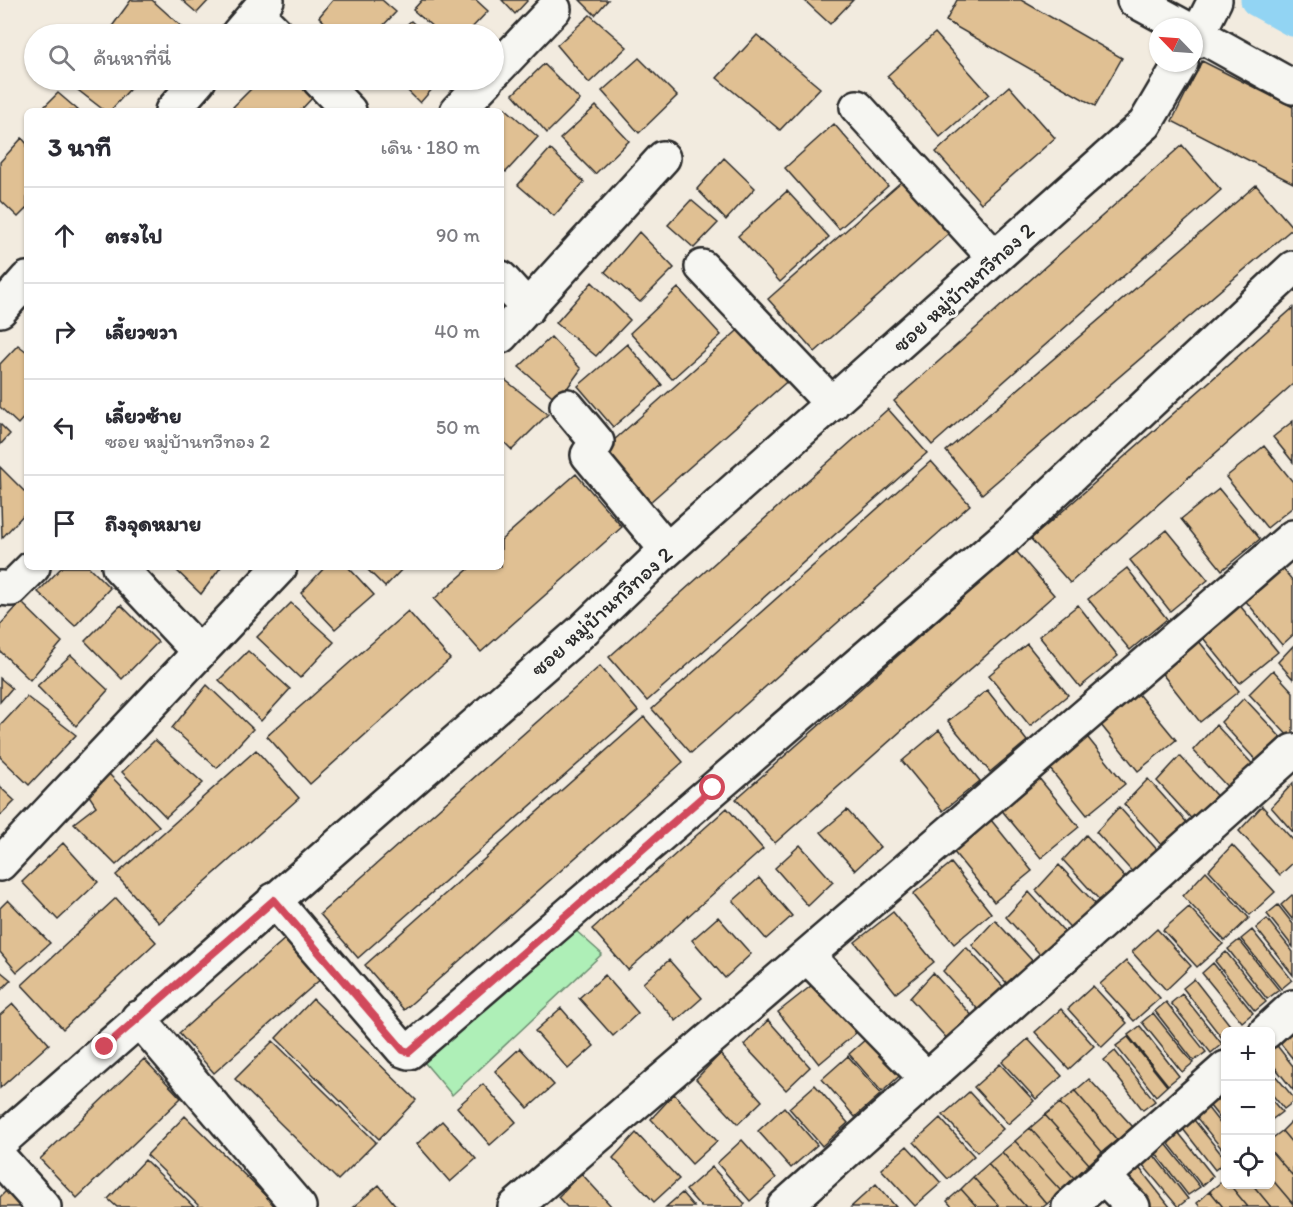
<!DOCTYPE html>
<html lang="th">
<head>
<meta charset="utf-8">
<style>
	:root { --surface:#fff; --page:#f7f7f7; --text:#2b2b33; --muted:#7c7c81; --line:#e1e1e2 }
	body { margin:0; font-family:Itim,"Playpen Sans Thai",sans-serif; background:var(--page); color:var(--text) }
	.controls { position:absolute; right:18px; bottom:18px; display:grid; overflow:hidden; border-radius:9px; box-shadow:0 2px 4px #0004 }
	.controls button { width:54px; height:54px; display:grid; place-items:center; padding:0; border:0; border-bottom:2px solid var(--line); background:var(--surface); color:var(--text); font:30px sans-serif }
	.compass { position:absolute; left:1149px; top:18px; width:54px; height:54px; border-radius:50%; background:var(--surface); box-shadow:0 2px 4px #0004; rotate:295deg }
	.stop { position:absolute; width:18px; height:18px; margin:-14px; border:4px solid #d1495b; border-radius:50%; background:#fff }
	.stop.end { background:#d1495b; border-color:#fff; box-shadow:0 2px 6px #0008 }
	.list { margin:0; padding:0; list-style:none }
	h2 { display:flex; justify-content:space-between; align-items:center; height:78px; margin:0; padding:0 24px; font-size:26px }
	h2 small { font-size:20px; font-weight:400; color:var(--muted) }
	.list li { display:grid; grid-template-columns:39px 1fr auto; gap:18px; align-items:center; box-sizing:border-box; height:96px; padding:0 24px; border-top:2px solid var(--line) }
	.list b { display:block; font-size:22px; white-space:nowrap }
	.list p { margin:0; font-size:20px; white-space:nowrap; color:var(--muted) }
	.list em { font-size:20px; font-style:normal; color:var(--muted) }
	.icon { flex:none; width:33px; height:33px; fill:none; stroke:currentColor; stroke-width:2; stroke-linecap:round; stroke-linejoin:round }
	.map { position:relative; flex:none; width:1293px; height:1207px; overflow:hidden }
	.search { position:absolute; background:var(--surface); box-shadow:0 2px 4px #0004; left:24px; top:24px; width:480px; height:66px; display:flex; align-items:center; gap:15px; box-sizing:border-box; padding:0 21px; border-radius:33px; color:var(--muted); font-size:22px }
	.panel { position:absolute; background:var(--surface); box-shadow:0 2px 4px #0004; left:24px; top:108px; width:480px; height:462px; border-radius:9px }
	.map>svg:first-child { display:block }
	.green { fill:#aeefb7; stroke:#6c8d71; stroke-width:1.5 }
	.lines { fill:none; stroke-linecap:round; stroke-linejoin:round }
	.canal { stroke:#92d4f3; stroke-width:33 }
	.building { fill:#e0c093; stroke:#2b2b2b; stroke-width:1.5 }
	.minor-casing { stroke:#2b2b2b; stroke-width:38 }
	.minor { stroke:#f6f6f2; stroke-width:33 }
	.route { stroke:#d1495b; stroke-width:8 }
	.labels { text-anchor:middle; stroke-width:6; stroke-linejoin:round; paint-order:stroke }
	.street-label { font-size:22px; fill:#2b2b2b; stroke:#f6f6f2 }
</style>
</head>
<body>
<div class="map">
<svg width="1293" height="1207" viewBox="0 0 1293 1207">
	<rect width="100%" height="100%" fill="#f2ebdf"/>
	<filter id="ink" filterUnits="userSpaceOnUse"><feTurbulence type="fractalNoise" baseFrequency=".0167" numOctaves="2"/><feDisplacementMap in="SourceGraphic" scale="12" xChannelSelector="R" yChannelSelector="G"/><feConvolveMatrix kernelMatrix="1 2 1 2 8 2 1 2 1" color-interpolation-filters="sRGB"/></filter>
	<g filter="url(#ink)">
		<path class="green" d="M574 929 602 954 452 1095 419 1056Z"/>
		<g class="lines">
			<path class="canal" d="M1257 0 1293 20"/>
		</g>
		<path class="building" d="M131 0H152L182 27 175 34H122L113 25Z
			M182 0H209L197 13Z
			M333 0H382L396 12 375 34H337L319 17Z
			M422 0H476L488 11 466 34H441L413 10Z
			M502 0H528L515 14Z
			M580 0H608L595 15Z
			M804 0H853L830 24Z
			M957 0H1021L1122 58 1095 106 946 21Z
			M590 15 627 47 589 83 557 45Z
			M411 21 425 34H396Z
			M935 33 989 94 940 137 887 76Z
			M757 35 820 88 780 130 717 78Z
			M639 58 677 96 639 133 602 91Z
			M1202 61 1293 107V183L1172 121Z
			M544 64 580 100 547 133 513 94Z
			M65 80H138L110 111H105Z
			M260 80H292L313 97 300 111H238L233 107Z
			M397 80H440L420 103Z
			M1009 86 1055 138 981 203 936 152Z
			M58 93 79 111H40Z
			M596 106 629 141 595 174 560 139Z
			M505 108 538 137 506 172 501 168V111Z
			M834 124 888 186 839 229 785 168Z
			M22 138 27 144V208L18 217 0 200V162Z
			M1182 145 1221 190 932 445 894 401Z
			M550 149 584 182 554 216 518 185Z
			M724 158 755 188 726 220 697 189Z
			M910 174 956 227 815 352 768 299Z
			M1256 185 1293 228 982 494 946 451Z
			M787 191 829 237 780 282 738 236Z
			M691 200 718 223 694 248 668 225Z
			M639 232 674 268 640 302 605 272Z
			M592 282 630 320 596 356 556 323Z
			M678 288 721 335 672 379 630 333Z
			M1293 308V384L1070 583 1031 539Z
			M745 324 792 377 650 502 604 449Z
			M551 337 581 369 558 401 519 367Z
			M627 344 662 385 613 427 578 386Z
			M18 345 27 352V414L18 424 0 407V364Z
			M504 379 548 414 512 450 501 439V382Z
			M888 409 927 453 647 701 609 657Z
			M1293 421V462L1273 437Z
			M0 424 10 434 0 445Z
			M1264 446 1293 482V507L1267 528 1226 477Z
			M931 461 970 505 691 753 652 709Z
			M0 467 27 494V511L2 538Z
			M576 474 622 527 481 652 434 599 471 567H501V540Z
			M1219 489 1260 539 1222 570 1181 519Z
			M1167 530 1208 580 1170 611 1130 560Z
			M1016 551 1054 595 775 843 736 799Z
			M1278 563 1293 581V635L1282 645 1240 594Z
			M62 567H89L110 588 75 626 38 592Z
			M173 567H221L201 594Z
			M325 567H348L374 595 335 629 301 593Z
			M365 567H404L385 587Z
			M1127 568 1167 619 1130 650 1088 599Z
			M21 602 62 642 30 680 0 651V625Z
			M1237 602 1278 652 1240 683 1199 633Z
			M291 603 334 642 300 678 257 637Z
			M121 605 158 642 122 679 85 641Z
			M1078 605 1118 656 1080 687 1039 636Z
			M408 611 450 659 310 784 267 736Z
			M1198 640 1239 691 1200 722 1160 671Z
			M1027 644 1068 695 1030 726 989 675Z
			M1293 646V679L1278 662Z
			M248 651 290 689 261 721 219 680Z
			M71 655 108 690 76 726 37 686Z
			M600 666 638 711 358 958 320 914Z
			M1273 670 1293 692V737L1291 739 1249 694Z
			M0 678 12 688 0 702Z
			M207 685 253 729 217 768 172 728Z
			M1134 689 1176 740 1138 771 1097 720Z
			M987 690 1027 741 990 772 948 721Z
			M27 697 76 735 29 785 0 757V726Z
			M1244 698 1287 744 1262 767 1221 722Z
			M644 717 683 762 404 1010 365 965Z
			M1216 725 1259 771 1234 794 1193 750Z
			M939 730 980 781 943 811 902 761Z
			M1084 733 1125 784 1087 815 1046 764Z
			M155 740 203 783 166 817 122 772Z
			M256 750 299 798 159 923 116 875Z
			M1180 756 1223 803 1198 826 1157 781Z
			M108 773 159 826 116 865 74 823 96 806 86 791Z
			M1038 777 1079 827 1041 858 1000 808Z
			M1148 779 1190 826 1165 849 1124 804Z
			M1293 783V832L1271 807Z
			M0 787 15 801 0 816Z
			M1262 806 1293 840V863L1280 875 1239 831Z
			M1119 807 1161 854 1137 877 1096 832Z
			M727 808 763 849 628 970 592 929Z
			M847 810 880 847 855 870 821 832Z
			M991 820 1032 871 994 902 953 851Z
			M1086 835 1129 882 1104 905 1063 860Z
			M63 843 98 882 58 920 22 882Z
			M800 845 833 882 808 906 775 868Z
			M1232 845 1275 892 1250 915 1209 870Z
			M951 863 991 913 954 944 913 894Z
			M1059 865 1102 911 1077 935 1036 890Z
			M1206 871 1249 918 1225 941 1183 896Z
			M759 878 792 916 766 939 733 901Z
			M1029 892 1071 939 1047 962 1006 917Z
			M1292 895 1293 896V920L1281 905Z
			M116 898 156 942 63 1029 22 985Z
			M8 900 50 943 17 972 0 952V908Z
			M1278 905 1293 924V947L1267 914Z
			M1189 907 1223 944 1197 967 1163 930Z
			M893 912 934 962 896 993 855 942Z
			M718 917 751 954 725 978 692 940Z
			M1267 919 1293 952V975L1256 928Z
			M995 920 1038 967 1013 990 972 945Z
			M1157 929 1191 966 1166 990 1132 952Z
			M1252 930 1292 980 1281 989 1241 939Z
			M287 937 323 977 214 1073 179 1033Z
			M1239 940 1279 990 1267 999 1228 949Z
			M966 947 1009 993 984 1016 943 971Z
			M1226 952 1266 1002 1255 1011 1215 961Z
			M669 960 702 998 676 1021 643 983Z
			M1126 961 1160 998 1134 1021 1100 984Z
			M1213 963 1253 1013 1242 1022 1202 973Z
			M0 971 11 980 0 991Z
			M933 973 976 1020 951 1043 910 998Z
			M605 975 638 1013 613 1036 579 998Z
			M1194 979 1233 1029 1226 1032 1222 1038 1183 988Z
			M816 982 856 1033 819 1064 778 1012Z
			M1093 986 1127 1023 1102 1047 1068 1009Z
			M1182 994 1222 1044 1211 1053 1171 1003Z
			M313 999 416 1100 379 1139 276 1038Z
			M1166 1002 1206 1052 1194 1061 1155 1011Z
			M13 1004 49 1044 0 1088V1015Z
			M561 1008 594 1046 568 1069 535 1031Z
			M1061 1009 1094 1046 1069 1069 1035 1032Z
			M1153 1013 1193 1063 1182 1072 1142 1022Z
			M768 1020 810 1067 786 1090 744 1045Z
			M1140 1026 1179 1076 1168 1085 1128 1035Z
			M1285 1026 1293 1036V1059L1274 1035Z
			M875 1031 908 1068 882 1092 849 1054Z
			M1128 1037 1167 1086 1156 1096 1116 1046Z
			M1271 1038 1293 1066V1090L1270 1061Z
			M1028 1039 1062 1076 1036 1099 1002 1062Z
			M273 1041 376 1142 338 1180 235 1079Z
			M520 1048 554 1085 528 1108 495 1071Z
			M1115 1051 1155 1101 1143 1110 1104 1060Z
			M720 1054 762 1101 738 1124 696 1079Z
			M848 1056 881 1094 855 1117 822 1079Z
			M144 1059 181 1098 77 1198 40 1159Z
			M1000 1064 1034 1101 1008 1124 974 1087Z
			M1270 1069 1293 1097V1102L1284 1109 1270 1092Z
			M1089 1079 1133 1127 1117 1140 1075 1091Z
			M483 1084 516 1122 490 1145 457 1107Z
			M815 1085 848 1123 822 1146 789 1108Z
			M1213 1087 1226 1102V1126L1202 1096Z
			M1075 1091 1117 1140 1102 1152 1060 1103Z
			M969 1092 1003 1129 977 1152 943 1115Z
			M674 1094 717 1141 692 1164 651 1119Z
			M1200 1098 1226 1131V1154L1188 1107Z
			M1270 1098 1282 1112 1270 1121Z
			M1060 1103 1102 1152 1089 1164 1045 1115Z
			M784 1107 817 1145 791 1168 758 1131Z
			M1187 1111 1226 1160 1215 1170 1176 1120Z
			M1045 1115 1089 1164 1074 1178 1030 1128Z
			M185 1116 277 1207H200L147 1155Z
			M940 1118 974 1156 948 1179 914 1142Z
			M1293 1120V1144L1282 1131Z
			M442 1121 476 1159 450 1182 417 1144Z
			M1174 1127 1213 1176 1202 1186 1162 1135Z
			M1030 1128 1074 1178 1061 1191 1015 1141Z
			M1282 1131 1293 1144V1176L1270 1150V1140Z
			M636 1133 679 1179 654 1202 613 1158Z
			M1160 1136 1200 1187 1188 1195 1149 1145Z
			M742 1140 776 1178 750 1201 717 1163Z
			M1015 1141 1061 1191 1047 1204 1002 1152Z
			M907 1146 941 1183 915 1206 881 1169Z
			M1149 1149 1188 1199 1178 1207 1137 1158Z
			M1270 1150 1293 1176V1204L1270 1177Z
			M1002 1152 1047 1204 1043 1207H1026L988 1164Z
			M145 1160 194 1207H117L108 1199Z
			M1133 1160 1170 1207H1152L1122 1169Z
			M988 1164 1026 1207H1000L973 1177Z
			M712 1167 745 1204 742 1207H701L686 1190Z
			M581 1173 612 1207H567L558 1197Z
			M973 1177 1000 1207H977L961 1189Z
			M1270 1177 1293 1204V1207H1271L1252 1184H1270Z
			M1225 1179 1226 1184H1229L1248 1207H1223L1210 1191Z
			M876 1184 896 1207H851Z
			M1229 1184H1252L1271 1207H1248Z
			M379 1185 397 1207H353Z
			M8 1189 26 1207H0V1197Z
			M961 1189 977 1207H952L947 1201Z
			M1210 1191 1223 1207H1200L1197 1203Z
			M682 1193 694 1207H666Z"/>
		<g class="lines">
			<g class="minor-casing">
				<path id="minor" d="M1134 0 1184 27
					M256 13 277 34
					M1194 32 1293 87
					M238 34 267 0
					M1194 42 1215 0
					M494 72 554 9
					M319 80 349 111
					M857 107 994 257
					M172 111 199 80
					M457 111 487 80
					M702 267 832 404
					M501 278 528 308
					M0 310 27 279
					M501 336 663 158
					M567 406 597 442 588 455 667 550
					M119 567 199 652
					M0 588 11 589 33 567
					M0 864 280 567
					M274 900 403 1050 409 1052 1007 536 1293 268
					M807 956 927 1079
					M138 1018 299 1207
					M1266 1032 1293 1007
					M0 1142 582 631 657 559 1145 124 1181 63
					M0 1158 44 1207
					M1104 1177 1133 1207
					M515 1207 1293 537
					M784 1207 1293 751
					M1069 1207 1226 1068"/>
			</g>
			<use href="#minor" class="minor"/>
		</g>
	</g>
	<g class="lines" filter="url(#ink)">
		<path class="route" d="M105 1047 274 900 403 1050 409 1052 713 788"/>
	</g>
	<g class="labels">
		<g class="street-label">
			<text transform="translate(963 287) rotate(-42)" y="8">ซอย หมู่บ้านทวีทอง 2</text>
			<text transform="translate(601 611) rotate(-42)" y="8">ซอย หมู่บ้านทวีทอง 2</text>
		</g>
	</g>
</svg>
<div class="controls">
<button>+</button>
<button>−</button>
<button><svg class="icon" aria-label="locate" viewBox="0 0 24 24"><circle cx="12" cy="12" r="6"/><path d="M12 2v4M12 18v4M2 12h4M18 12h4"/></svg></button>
</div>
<svg class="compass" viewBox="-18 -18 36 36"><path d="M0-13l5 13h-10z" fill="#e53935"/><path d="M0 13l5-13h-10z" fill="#7c7c81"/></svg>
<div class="stop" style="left:713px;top:788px"></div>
<div class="stop end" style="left:105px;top:1047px"></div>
<div class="search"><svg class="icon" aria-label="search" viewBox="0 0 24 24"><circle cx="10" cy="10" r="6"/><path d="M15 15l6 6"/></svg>ค้นหาที่นี่</div>
<section class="panel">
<h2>3 นาที<small>เดิน · 180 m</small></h2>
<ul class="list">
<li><svg class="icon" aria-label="ahead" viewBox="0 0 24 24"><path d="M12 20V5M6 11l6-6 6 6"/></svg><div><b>ตรงไป</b></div><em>90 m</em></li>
<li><svg class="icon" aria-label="right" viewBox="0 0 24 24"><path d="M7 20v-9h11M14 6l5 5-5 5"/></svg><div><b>เลี้ยวขวา</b></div><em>40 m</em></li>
<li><svg class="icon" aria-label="left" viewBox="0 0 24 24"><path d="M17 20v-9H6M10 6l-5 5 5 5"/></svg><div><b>เลี้ยวซ้าย</b><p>ซอย หมู่บ้านทวีทอง 2</p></div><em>50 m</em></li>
<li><svg class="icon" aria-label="arrive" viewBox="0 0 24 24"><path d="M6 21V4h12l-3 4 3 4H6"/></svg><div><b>ถึงจุดหมาย</b></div></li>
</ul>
</section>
</div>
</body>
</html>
